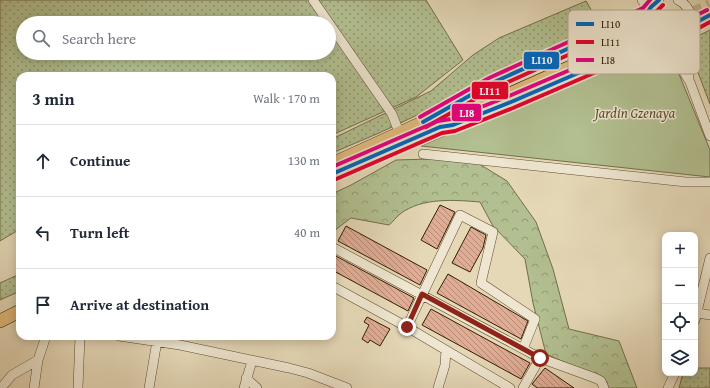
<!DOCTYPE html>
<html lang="en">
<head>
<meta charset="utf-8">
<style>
	:root { --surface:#fff; --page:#f6f6f7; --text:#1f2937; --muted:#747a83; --line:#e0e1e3 }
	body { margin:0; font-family:"Gentium Book Plus",serif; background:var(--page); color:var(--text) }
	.controls { position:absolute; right:12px; bottom:12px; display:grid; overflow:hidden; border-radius:8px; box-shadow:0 2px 10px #0003 }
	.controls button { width:36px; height:36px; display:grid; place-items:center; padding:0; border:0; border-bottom:1px solid var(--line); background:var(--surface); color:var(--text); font:20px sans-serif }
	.stop { position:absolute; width:12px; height:12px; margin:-9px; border:3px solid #8f2418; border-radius:50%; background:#fff }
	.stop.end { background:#8f2418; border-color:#fff; box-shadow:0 1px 4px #0008 }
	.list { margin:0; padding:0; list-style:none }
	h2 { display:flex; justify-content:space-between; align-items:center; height:52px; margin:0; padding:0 16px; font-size:17px }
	h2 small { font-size:13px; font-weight:400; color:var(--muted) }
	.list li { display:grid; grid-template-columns:26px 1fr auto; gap:12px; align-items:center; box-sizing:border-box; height:72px; padding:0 16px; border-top:1px solid var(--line) }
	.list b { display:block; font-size:15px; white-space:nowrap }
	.list em { font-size:13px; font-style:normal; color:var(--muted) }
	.icon { flex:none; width:22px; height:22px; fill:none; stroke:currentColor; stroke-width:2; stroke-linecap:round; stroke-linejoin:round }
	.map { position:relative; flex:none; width:710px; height:388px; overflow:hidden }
	.search { position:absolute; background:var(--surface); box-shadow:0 2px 10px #0003; left:16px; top:16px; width:320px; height:44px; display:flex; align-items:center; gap:10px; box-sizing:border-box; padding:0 14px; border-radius:22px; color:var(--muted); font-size:15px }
	.panel { position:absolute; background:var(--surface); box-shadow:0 2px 10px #0003; left:16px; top:72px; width:320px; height:268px; border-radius:12px }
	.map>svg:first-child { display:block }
	.grass { fill:url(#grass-dots); stroke:#736e4a; fill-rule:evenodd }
	.forest { fill:url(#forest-crowns); stroke:#736e4a }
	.park { fill:#b2bf90; stroke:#736e4a }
	.building { fill:url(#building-back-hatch); stroke:#341d03 }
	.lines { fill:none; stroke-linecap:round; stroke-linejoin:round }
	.highway-tunnel { stroke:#c2b393; stroke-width:13; stroke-dasharray:13 6; stroke-linecap:butt }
	.minor-casing { stroke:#604c30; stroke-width:10 }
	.highway-casing { stroke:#341d03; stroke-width:14 }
	.minor { stroke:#eee6d0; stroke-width:9 }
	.highway { stroke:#e2bc7c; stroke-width:13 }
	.bus-1-casing { stroke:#eee6d0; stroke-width:7 }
	.bus-2-casing { stroke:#eee6d0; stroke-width:7 }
	.bus-3-casing { stroke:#eee6d0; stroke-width:7 }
	.bus-1 { stroke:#0065bd; stroke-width:4 }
	.bus-2 { stroke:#e4002b; stroke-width:4 }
	.bus-3 { stroke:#e5007d; stroke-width:4 }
	.route { stroke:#8f2418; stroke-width:5 }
	.labels { text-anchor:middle; stroke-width:3; stroke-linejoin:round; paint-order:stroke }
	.park-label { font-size:14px; font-style:italic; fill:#5a4e2d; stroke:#eee6d0 }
	.key { fill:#eee6d0; stroke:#b6aa92; stroke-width:1 }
	.key-label { font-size:11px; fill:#341d03 }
	.line-badge { stroke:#eee6d0; stroke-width:1.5 }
	.badge-label { font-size:11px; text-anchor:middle; font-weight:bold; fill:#fff }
</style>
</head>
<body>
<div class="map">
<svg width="710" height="388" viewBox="0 0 710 388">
	<defs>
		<pattern id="grass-dots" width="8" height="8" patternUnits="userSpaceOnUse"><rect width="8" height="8" fill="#b2bf90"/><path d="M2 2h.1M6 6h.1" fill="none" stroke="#929b73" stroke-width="1.8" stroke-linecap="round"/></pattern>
		<pattern id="forest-crowns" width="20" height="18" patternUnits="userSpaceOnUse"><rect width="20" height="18" fill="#b2bf90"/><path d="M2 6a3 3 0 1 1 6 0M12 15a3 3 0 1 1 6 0" fill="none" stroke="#929b73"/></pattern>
		<pattern id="building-back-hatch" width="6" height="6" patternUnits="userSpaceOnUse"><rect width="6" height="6" fill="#e0ac94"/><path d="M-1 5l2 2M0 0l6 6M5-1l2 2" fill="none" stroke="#b68b77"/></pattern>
	</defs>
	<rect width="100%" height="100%" fill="#e5d8b7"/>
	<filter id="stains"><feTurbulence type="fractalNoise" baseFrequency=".005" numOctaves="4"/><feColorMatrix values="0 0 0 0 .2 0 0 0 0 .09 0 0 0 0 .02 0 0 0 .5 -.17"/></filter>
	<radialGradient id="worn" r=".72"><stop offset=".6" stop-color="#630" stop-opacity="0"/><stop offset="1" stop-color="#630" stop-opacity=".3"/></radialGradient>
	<path class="grass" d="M0 0H426L463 60 416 97 332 135V76H20V229L0 241ZM23 23H329V53H23Z
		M586 1 602 28 379 133 332 153V139L431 91 473 55 499 38Z
		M710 30V104L689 49 700 35Z
		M20 274V291L0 300V283Z
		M695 368H710V388H679L683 373H695Z"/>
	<path class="forest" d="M463 154 507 181 536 222 553 269 569 329 619 341 637 388H607L580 369 546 354 533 303 525 259 493 226 480 202C455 200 422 197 400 214 396 217 393 222 389 225L351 218 335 230H332V194L351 185 396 160 430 159Z"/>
	<path class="park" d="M651 46 660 47 670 52 710 150V177L421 146Z"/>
	<path class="building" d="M440 205 455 212 437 249 421 240Z
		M346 226 427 270 420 285 338 241Z
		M471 227 486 235 483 248 470 272 452 263Z
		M334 255 414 298 408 311 332 270V259Z
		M448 274 528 321 521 339 437 293Z
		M431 309 530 363 521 379 422 325Z
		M367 317 390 329 380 346 370 340 368 343 362 339 369 325 364 322Z
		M545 368 574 388H537L532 384Z"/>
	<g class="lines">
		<path class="highway-tunnel" d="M638 37 710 6"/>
		<g class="minor-casing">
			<path id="minor" d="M313 0 392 114 399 132
				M642 0 649 10
				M659 0C626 21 666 59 686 34 689 31 691 25 691 20 691 11 686 4 678 0
				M690 27 698 21 710 15
				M684 37C679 51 688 65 689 79
				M668 42 675 52 682 69 690 82 710 136
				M455 103 506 76 647 13
				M460 123 531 94 636 48 662 41
				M423 154 686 182H710
				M332 247 540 358 523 388
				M332 286 407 327 510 388
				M698 313 710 315
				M695 320 710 258
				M407 327 460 215 493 232 481 283 535 319 523 349
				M119 336 180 345 289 368 308 373 347 388
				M540 358 595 378 601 381 604 388
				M246 378 257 388
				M1 388 12 375 38 360 46 336
				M34 388 38 360
				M78 388 80 336
				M149 388 157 341
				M244 388 252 361
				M438 388 445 365 446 350
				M668 388 675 373"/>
		</g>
		<g class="highway-casing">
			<path id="highway" d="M332 164 435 117 473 101
				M332 174 440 127 467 113 638 37
				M0 321 20 311"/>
		</g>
		<use href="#minor" class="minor"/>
		<use href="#highway" class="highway"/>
		<g class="bus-1-casing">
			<path id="bus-1" d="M423 122 492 83 647 13 651 7 659 0
				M332 174 440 127 453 125 511 102 636 48 657 41 679 40 693 24 710 15"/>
		</g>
		<g class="bus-2-casing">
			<path id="bus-2" d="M426 127 495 88 650 18 663 5
				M334 180 442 133 455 131 513 108 638 54 658 47H674L682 45 687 41 697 29 710 22"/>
		</g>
		<g class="bus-3-casing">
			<path id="bus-3" d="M420 117 489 78 643 8 650 0
				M332 167 438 121 451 119 509 96 640 40 659 35H676L689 19 707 10"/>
		</g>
		<use href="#bus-1" class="bus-1"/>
		<use href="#bus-2" class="bus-2"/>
		<use href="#bus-3" class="bus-3"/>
	</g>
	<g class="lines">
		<path class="route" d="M407 327 422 294 540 358"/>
	</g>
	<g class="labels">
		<g class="park-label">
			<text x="635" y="118">Jardin Gzenaya</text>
		</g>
	</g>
	<rect x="568" y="10" width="132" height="64" rx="6" class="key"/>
	<rect x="576" y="22" width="18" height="4" fill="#0065bd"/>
	<rect x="576" y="40" width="18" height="4" fill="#e4002b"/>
	<rect x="576" y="58" width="18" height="4" fill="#e5007d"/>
	<g class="key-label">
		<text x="601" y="28">LI10</text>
		<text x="601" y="46">LI11</text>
		<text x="601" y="64">LI8</text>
	</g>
	<g class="line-badge">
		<rect x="523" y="51" width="37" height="19" rx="4" fill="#0065bd"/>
		<rect x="471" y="81" width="38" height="19" rx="4" fill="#e4002b"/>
		<rect x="451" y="103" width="31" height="19" rx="4" fill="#e5007d"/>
	</g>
	<g class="badge-label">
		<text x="542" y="64">LI10</text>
		<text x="490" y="95">LI11</text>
		<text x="467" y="117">LI8</text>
	</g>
	<rect width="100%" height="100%" filter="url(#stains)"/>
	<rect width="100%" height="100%" fill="url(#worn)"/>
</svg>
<div class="controls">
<button>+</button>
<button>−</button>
<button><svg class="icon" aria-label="locate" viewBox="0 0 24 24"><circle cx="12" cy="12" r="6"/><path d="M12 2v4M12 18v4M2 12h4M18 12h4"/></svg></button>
<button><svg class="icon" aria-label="layers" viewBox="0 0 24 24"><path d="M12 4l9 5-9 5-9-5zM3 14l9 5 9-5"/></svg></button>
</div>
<div class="stop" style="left:540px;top:358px"></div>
<div class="stop end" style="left:407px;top:327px"></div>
<div class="search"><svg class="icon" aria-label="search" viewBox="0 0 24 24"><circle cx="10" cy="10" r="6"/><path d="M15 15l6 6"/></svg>Search here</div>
<section class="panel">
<h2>3 min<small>Walk · 170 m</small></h2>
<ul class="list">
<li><svg class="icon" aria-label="ahead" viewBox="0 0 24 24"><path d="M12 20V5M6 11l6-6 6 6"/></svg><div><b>Continue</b></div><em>130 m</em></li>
<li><svg class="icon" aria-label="left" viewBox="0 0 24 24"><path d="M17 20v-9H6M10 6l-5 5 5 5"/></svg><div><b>Turn left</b></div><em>40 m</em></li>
<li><svg class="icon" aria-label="arrive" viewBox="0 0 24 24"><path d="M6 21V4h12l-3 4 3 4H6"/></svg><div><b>Arrive at destination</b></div></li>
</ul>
</section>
</div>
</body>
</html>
